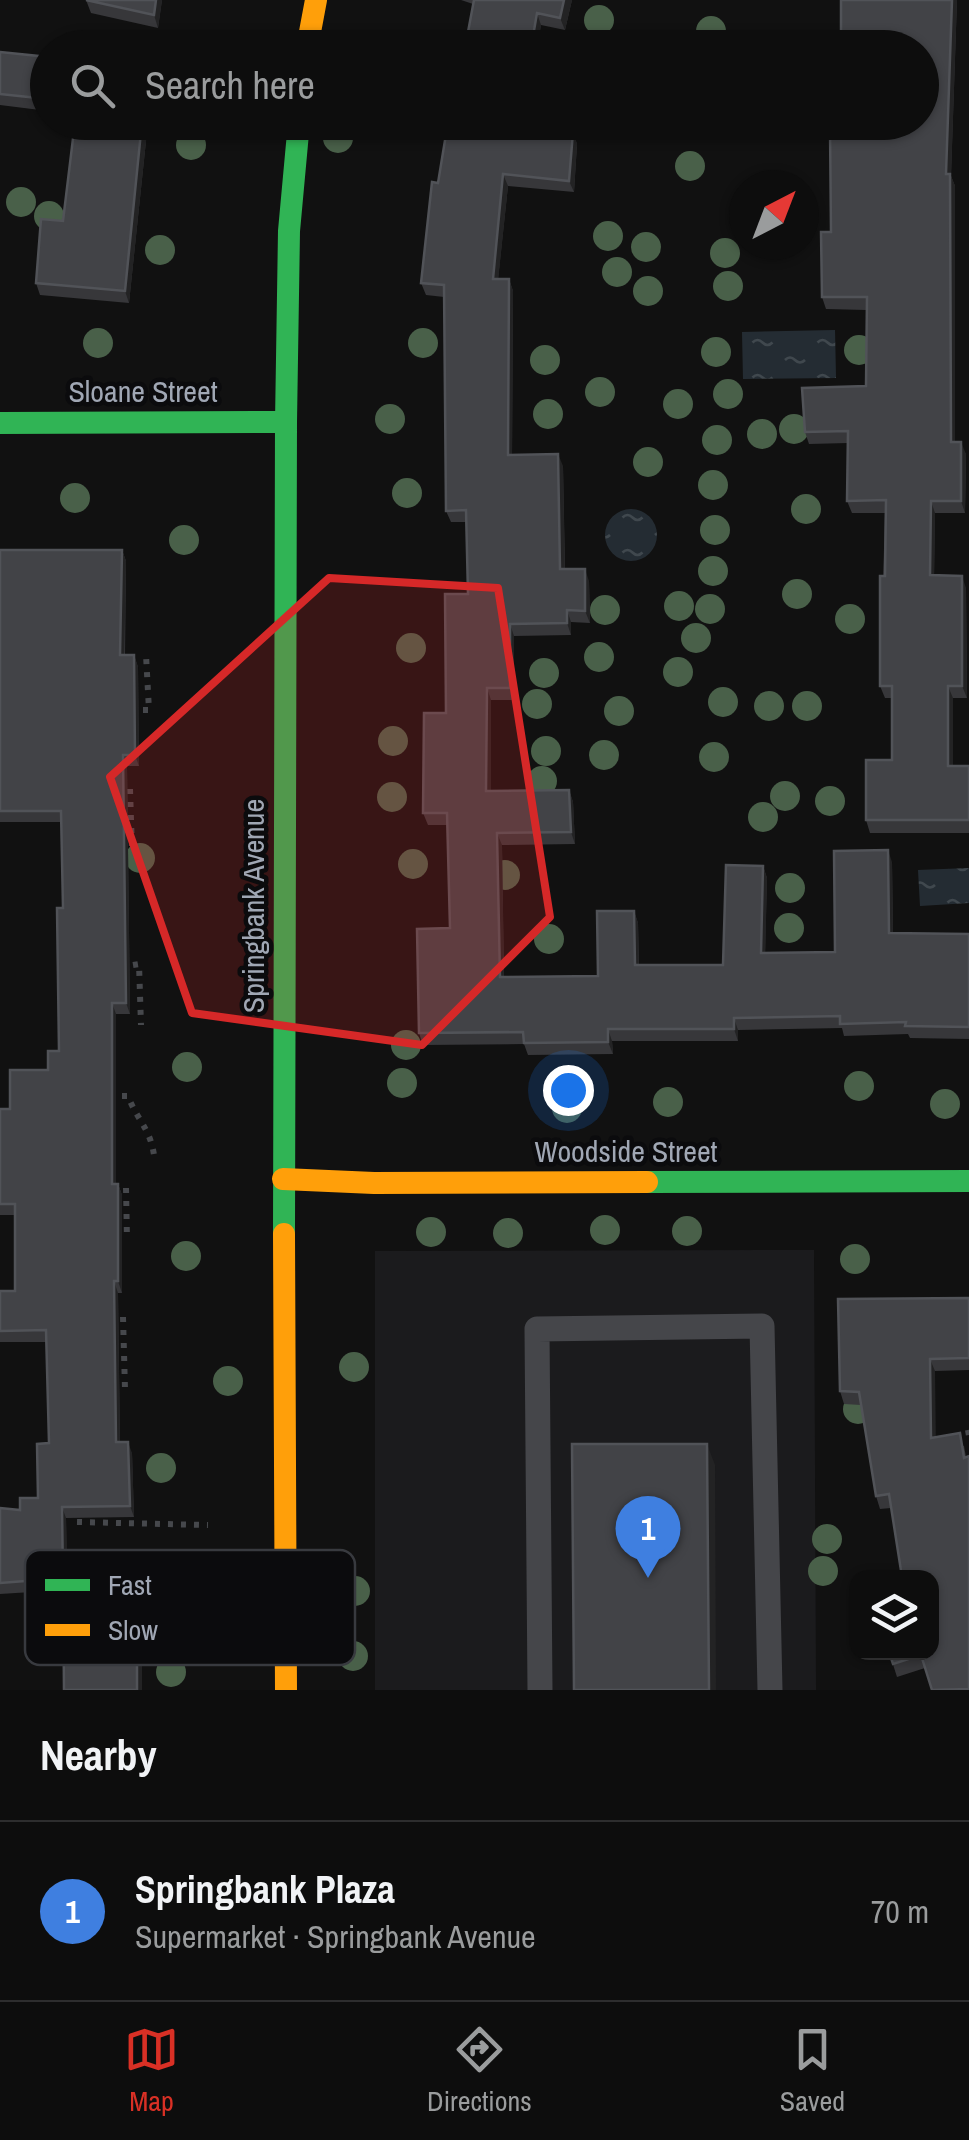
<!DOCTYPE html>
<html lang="en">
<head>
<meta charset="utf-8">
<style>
	:root { --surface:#0d0d0d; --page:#1b1b1b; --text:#f1f3f6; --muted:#9a9c9d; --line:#2d2d2e; --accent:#d93025 }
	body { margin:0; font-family:"Archivo Narrow",sans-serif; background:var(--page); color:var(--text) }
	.controls { position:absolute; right:30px; bottom:30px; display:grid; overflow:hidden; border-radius:20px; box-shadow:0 2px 8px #0004 }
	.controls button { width:90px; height:90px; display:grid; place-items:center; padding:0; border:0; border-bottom:2px solid var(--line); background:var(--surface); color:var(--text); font:50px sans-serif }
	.compass { position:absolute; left:729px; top:170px; width:90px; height:90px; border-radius:50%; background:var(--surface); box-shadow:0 2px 8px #0004; rotate:42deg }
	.you { position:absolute; left:568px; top:1090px; width:35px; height:35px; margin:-25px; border:8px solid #fff; border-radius:50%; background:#1a73e8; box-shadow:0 0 0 15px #1a73e833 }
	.badge { display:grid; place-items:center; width:65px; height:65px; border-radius:50%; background:var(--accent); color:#fff; font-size:32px; font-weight:700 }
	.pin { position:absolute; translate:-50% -82px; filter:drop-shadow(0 2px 5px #0008) }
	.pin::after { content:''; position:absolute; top:52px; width:35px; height:30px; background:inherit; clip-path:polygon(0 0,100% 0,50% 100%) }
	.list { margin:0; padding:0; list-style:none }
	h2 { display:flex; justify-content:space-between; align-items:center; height:130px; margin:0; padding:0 40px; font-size:42px }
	h2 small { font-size:32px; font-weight:400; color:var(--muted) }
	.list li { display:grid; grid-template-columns:65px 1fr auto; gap:30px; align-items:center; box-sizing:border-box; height:180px; padding:0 40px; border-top:2px solid var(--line) }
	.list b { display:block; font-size:38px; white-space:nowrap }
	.list p { margin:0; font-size:32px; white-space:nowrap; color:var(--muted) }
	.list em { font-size:32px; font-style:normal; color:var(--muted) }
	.icon { flex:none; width:55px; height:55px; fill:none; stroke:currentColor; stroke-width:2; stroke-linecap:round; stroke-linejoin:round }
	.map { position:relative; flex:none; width:969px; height:1690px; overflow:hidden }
	.search { position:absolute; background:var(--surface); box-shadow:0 2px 8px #0004; left:30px; right:30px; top:30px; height:110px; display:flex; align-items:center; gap:25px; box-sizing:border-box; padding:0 35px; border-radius:55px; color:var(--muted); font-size:38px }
	.sheet { height:310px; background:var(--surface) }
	nav { display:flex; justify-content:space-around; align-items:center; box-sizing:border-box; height:140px; border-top:2px solid var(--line); background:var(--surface); font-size:28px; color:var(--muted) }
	nav a { display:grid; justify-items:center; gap:5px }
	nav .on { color:var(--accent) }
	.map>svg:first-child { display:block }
	.built { fill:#1b1b1d }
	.water { fill:url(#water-ripples) }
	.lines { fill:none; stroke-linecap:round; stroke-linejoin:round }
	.path { stroke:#46484c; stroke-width:6; stroke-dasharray:5 8; stroke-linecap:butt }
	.lane { stroke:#45464a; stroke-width:25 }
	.fast { stroke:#30b455; stroke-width:22 }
	.slow { stroke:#ff9f0a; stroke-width:22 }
	.tree { fill:#496049 }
	.wall { fill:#37373a }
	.shaded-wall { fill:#232324 }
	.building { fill:#424347; stroke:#515358; stroke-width:2.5 }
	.marked { fill:#d62828; fill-opacity:0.2; stroke:#d62828; stroke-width:8; stroke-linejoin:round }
	.labels { text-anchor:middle; stroke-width:9; stroke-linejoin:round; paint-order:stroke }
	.street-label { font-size:30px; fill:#a0a7b4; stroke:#0b0b0d }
	.key { fill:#0b0b0d; stroke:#383a3f; stroke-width:2.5 }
	.key-label { font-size:28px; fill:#a0a7b4 }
</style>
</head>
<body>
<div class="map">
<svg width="969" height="1690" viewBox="0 0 969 1690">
	<defs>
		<pattern id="water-ripples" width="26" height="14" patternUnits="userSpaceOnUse" patternTransform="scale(2.5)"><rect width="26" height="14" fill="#242c33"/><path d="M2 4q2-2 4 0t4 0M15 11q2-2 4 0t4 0" fill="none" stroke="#40484e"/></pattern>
	</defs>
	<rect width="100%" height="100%" fill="#111"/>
	<path class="built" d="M814 1250 816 1690H375V1251Z"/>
	<path class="water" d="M835 330 836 378 743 379 742 332Z
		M605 535a26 26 0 1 1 52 0a26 26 0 1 1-52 0Z
		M969 868V903L920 906 918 870Z"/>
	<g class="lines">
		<path class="path" d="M143 710H149L146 655
			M130 789 132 850
			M133 965 139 964 141 1025
			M122 1096H128C137 1120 150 1128 154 1155
			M126 1188 127 1240
			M123 1317 125 1389
			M968 1430 969 1436
			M77 1522 208 1525"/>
		<path class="lane" d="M540 1690 537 1329 762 1326 770 1690"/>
		<path class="fast" d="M0 423 286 422
			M647 1182 969 1181
			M284 1234 286 422 289 231 299 122"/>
		<path class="slow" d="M307 48 316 0
			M283 1179 374 1183 647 1182
			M284 1234 286 1690"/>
	</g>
	<g class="tree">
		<circle cx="599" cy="20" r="15"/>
		<circle cx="711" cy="31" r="15"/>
		<circle cx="338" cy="138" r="15"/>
		<circle cx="191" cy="145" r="15"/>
		<circle cx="690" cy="166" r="15"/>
		<circle cx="21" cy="202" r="15"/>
		<circle cx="49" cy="216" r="15"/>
		<circle cx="608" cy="236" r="15"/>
		<circle cx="646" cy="247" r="15"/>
		<circle cx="160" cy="250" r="15"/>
		<circle cx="725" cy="253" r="15"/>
		<circle cx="617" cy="272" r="15"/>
		<circle cx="728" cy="286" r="15"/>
		<circle cx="648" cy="291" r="15"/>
		<circle cx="98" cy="343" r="15"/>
		<circle cx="423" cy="343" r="15"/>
		<circle cx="859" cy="350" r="15"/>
		<circle cx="716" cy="352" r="15"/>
		<circle cx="545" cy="360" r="15"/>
		<circle cx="600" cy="392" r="15"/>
		<circle cx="728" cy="394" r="15"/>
		<circle cx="678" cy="404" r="15"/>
		<circle cx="548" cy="414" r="15"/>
		<circle cx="390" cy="419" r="15"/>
		<circle cx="794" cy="429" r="15"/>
		<circle cx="762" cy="434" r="15"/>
		<circle cx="717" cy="440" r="15"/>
		<circle cx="648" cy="462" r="15"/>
		<circle cx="713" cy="485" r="15"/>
		<circle cx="407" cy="493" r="15"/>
		<circle cx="75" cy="498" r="15"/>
		<circle cx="806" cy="509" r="15"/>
		<circle cx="715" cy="530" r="15"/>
		<circle cx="184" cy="540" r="15"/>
		<circle cx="713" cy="571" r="15"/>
		<circle cx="797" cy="594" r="15"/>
		<circle cx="679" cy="606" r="15"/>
		<circle cx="710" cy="609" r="15"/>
		<circle cx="605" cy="610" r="15"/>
		<circle cx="850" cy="619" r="15"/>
		<circle cx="696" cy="638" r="15"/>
		<circle cx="411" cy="648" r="15"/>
		<circle cx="599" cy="657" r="15"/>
		<circle cx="678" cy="672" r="15"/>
		<circle cx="544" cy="673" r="15"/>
		<circle cx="723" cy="702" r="15"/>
		<circle cx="537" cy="704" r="15"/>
		<circle cx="769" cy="706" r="15"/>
		<circle cx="807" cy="706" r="15"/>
		<circle cx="619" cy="711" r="15"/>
		<circle cx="393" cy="741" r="15"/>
		<circle cx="546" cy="751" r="15"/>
		<circle cx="604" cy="755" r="15"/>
		<circle cx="714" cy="757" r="15"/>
		<circle cx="542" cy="781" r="15"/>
		<circle cx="785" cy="796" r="15"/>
		<circle cx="392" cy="797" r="15"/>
		<circle cx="830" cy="801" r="15"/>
		<circle cx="763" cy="817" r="15"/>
		<circle cx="140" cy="858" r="15"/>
		<circle cx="413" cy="864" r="15"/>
		<circle cx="505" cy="875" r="15"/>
		<circle cx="790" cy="888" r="15"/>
		<circle cx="789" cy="928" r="15"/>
		<circle cx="549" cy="939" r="15"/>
		<circle cx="406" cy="1045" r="15"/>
		<circle cx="187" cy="1067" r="15"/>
		<circle cx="402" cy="1083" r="15"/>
		<circle cx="859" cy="1086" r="15"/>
		<circle cx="668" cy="1102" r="15"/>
		<circle cx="945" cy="1104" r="15"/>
		<circle cx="567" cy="1108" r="15"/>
		<circle cx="605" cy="1230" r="15"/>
		<circle cx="687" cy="1231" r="15"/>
		<circle cx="431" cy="1232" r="15"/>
		<circle cx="508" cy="1233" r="15"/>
		<circle cx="186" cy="1256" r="15"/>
		<circle cx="855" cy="1259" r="15"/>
		<circle cx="354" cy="1367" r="15"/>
		<circle cx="228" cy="1381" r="15"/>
		<circle cx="858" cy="1409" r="15"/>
		<circle cx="161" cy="1468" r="15"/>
		<circle cx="827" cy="1539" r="15"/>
		<circle cx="823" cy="1571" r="15"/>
		<circle cx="355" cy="1591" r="15"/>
		<circle cx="353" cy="1656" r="15"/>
		<circle cx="171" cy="1672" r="15"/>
	</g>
	<path class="wall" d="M86 0H162L158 28 91 13Z
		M461 0H572L565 30 541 25 537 48H465L473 4Z
		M841 0H957L951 176 955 186V442L966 454 965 513H935L934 575 966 588 967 698H953V766H969V833H870L866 820 892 760V698H885L880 686 885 513H852L847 501 848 443 809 444 805 432 866 386V310L826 309 822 297 831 232 856 128 854 45H846L841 32Z
		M0 52 48 57V111L0 105Z
		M75 122H148L129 303 40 295 36 283 63 221Z
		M524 122 523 128 573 132 577 144 574 192 508 186 498 279H509L513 291 512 455 563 466 565 569 589 581 590 623 571 622V635L514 636V700H491V791L569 790 573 802 575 844 502 845 504 977 598 976 634 911 638 923 639 965H723L763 866 767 878 765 953 835 952 892 862 893 933 969 934V1039L910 1038 908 1034 844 1036 842 1028 738 1030V1041H612L613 1054 528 1055 524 1044 423 1045 419 1033 450 928 448 825H428L423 813 446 713 468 594 467 522H451L446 511 444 297 426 295 421 283 438 183Z
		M0 550H122L126 561 125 655H134L138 667 139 766H127L130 1014H116V1184H118L122 1195V1293H118L120 1442 132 1453 134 1517 66 1518 67 1578 142 1592 63 1590 0 1594V1508L20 1510 38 1498 49 1443 47 1342H0V1291H15V1215H0V1109H10L48 1070 59 1051 63 908 62 822H0Z
		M969 1298V1370L935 1371V1437L964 1446 966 1457 969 1456V1690H932L925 1668 897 1677 889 1652 902 1577 891 1508 880 1509 876 1496 861 1405 844 1404 840 1391Z"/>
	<path class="shaded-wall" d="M156 0H162L158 28 154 15Z
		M564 0H572L565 30 560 18Z
		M952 0H957L951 176 955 186V454L951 442 946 174Z
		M537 13 541 25 537 48H531Z
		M142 122H148L129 303 125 291Z
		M573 132 577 144 574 192 569 181Z
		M503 174 508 186 497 291 493 279Z
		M509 279 513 291 512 467 508 455Z
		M961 442 966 454 965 513 961 501Z
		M558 454 563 466 565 581 560 569Z
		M931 501 935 513 934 588 930 575Z
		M122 550 126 561 124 667 120 655Z
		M585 569 589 581 590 623 585 611Z
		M962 576 966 588 967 698 962 686Z
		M567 610 571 622V635L567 623Z
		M510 624 514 636V700L510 688Z
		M134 655 138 667 139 766 135 755Z
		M948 686 953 698V778L948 766Z
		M487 688 491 700V803L486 791Z
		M123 755 127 766 130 1014 126 1003Z
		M569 790 573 802 575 844 571 832Z
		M497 833 502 845 504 989 500 977Z
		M888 850 892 862 893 945 889 933Z
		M763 866 767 878 765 965 761 953Z
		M634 911 638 923 639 977 635 965Z
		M112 1003 116 1014V1195L112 1184Z
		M734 1018 738 1030V1041L734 1029Z
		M608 1029 612 1041 613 1054 608 1042Z
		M118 1184 122 1195V1293L118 1281Z
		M114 1281 118 1293 120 1453 116 1442Z
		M930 1359 935 1371 936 1451 931 1438Z
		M128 1442 132 1453 134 1517 130 1506Z
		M707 1444 715 1465 716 1690H709Z
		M62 1507 66 1518 68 1589 63 1578Z
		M137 1580 142 1592V1690H137Z"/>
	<path class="building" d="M86 0H156L154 15Z
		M474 0H564L560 18 537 13 531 48H465Z
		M841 0H952L946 174H950L951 442H961V501H931L930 575 962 576V686H948V766H969V820H866V760H892V686H880V576H885L886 500 847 501 848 431 805 432 802 388 866 386 867 297H822L821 232H831L830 128H856V122H922V48H854V32H841Z
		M0 52 48 57V99L0 94Z
		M75 122H142L125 291 36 283 41 219 63 221Z
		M448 122H518L517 128 573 132 569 181 503 174 493 279H509L508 455 558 454 560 569H585V611L567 610V623L510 624V688H487L486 791 569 790 571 832 497 833 500 977 598 976 597 911H634L635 965H723L726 865 763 866 761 953 835 952 834 851 888 850 889 933 969 934V1027L905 1026 906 1022 840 1024V1016L734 1018V1029H608V1042L524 1043 523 1032 419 1033 417 929 450 928 447 813H423L424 713H446L445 594H468L466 510 446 511 444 285 421 283 432 182 438 183Z
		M0 550H122L120 655H134L135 755H123L126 1003H112V1184H118V1281H114L116 1442H128L130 1506 62 1507 63 1578 0 1583V1508L20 1510V1498H38L37 1444 49 1443 46 1330 0 1331V1291H15V1204H0V1109H10V1070H48V1051H59L57 908H63L61 811H0Z
		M969 1298V1358L930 1359 931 1438 960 1433 964 1458 969 1456V1689L932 1690 921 1655 893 1664 889 1652H932V1578H900L902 1577 889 1494 876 1496 859 1392 840 1391 838 1299Z
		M572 1444H707L709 1690H574Z
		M63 1578 137 1580V1690H64Z"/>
	<path class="marked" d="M329 578 498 588 550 917 422 1045 192 1013 110 777Z"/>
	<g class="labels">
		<g class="street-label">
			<text x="143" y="402">Sloane Street</text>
			<text transform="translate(254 906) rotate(-90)" y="10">Springbank Avenue</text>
			<text x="626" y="1162">Woodside Street</text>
		</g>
	</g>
	<rect x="25" y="1550" width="330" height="115" rx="15" class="key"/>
	<rect x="45" y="1579" width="45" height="12" fill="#30b455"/>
	<rect x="45" y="1624" width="45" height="12" fill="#ff9f0a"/>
	<g class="key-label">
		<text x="108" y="1595">Fast</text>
		<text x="108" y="1640">Slow</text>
	</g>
</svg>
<div class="controls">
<button><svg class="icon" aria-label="layers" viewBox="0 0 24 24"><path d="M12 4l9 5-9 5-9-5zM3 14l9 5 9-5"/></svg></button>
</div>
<svg class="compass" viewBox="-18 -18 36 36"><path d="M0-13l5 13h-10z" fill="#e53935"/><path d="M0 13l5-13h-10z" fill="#9a9c9d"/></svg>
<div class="you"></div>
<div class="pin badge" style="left:648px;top:1578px;background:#3f7fe0">1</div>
<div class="search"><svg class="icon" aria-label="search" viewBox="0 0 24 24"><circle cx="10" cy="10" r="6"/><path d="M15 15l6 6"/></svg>Search here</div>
</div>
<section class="sheet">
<h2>Nearby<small></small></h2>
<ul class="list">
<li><span class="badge" style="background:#3f7fe0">1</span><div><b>Springbank Plaza</b><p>Supermarket · Springbank Avenue</p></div><em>70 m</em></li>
</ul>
</section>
<nav>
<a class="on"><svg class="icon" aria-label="map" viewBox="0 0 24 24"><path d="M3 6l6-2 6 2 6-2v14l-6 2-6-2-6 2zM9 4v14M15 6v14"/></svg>Map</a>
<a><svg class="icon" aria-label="directions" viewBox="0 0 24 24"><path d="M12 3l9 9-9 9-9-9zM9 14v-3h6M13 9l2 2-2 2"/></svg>Directions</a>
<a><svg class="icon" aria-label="saved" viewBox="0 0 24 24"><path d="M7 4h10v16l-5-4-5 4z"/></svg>Saved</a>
</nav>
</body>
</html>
